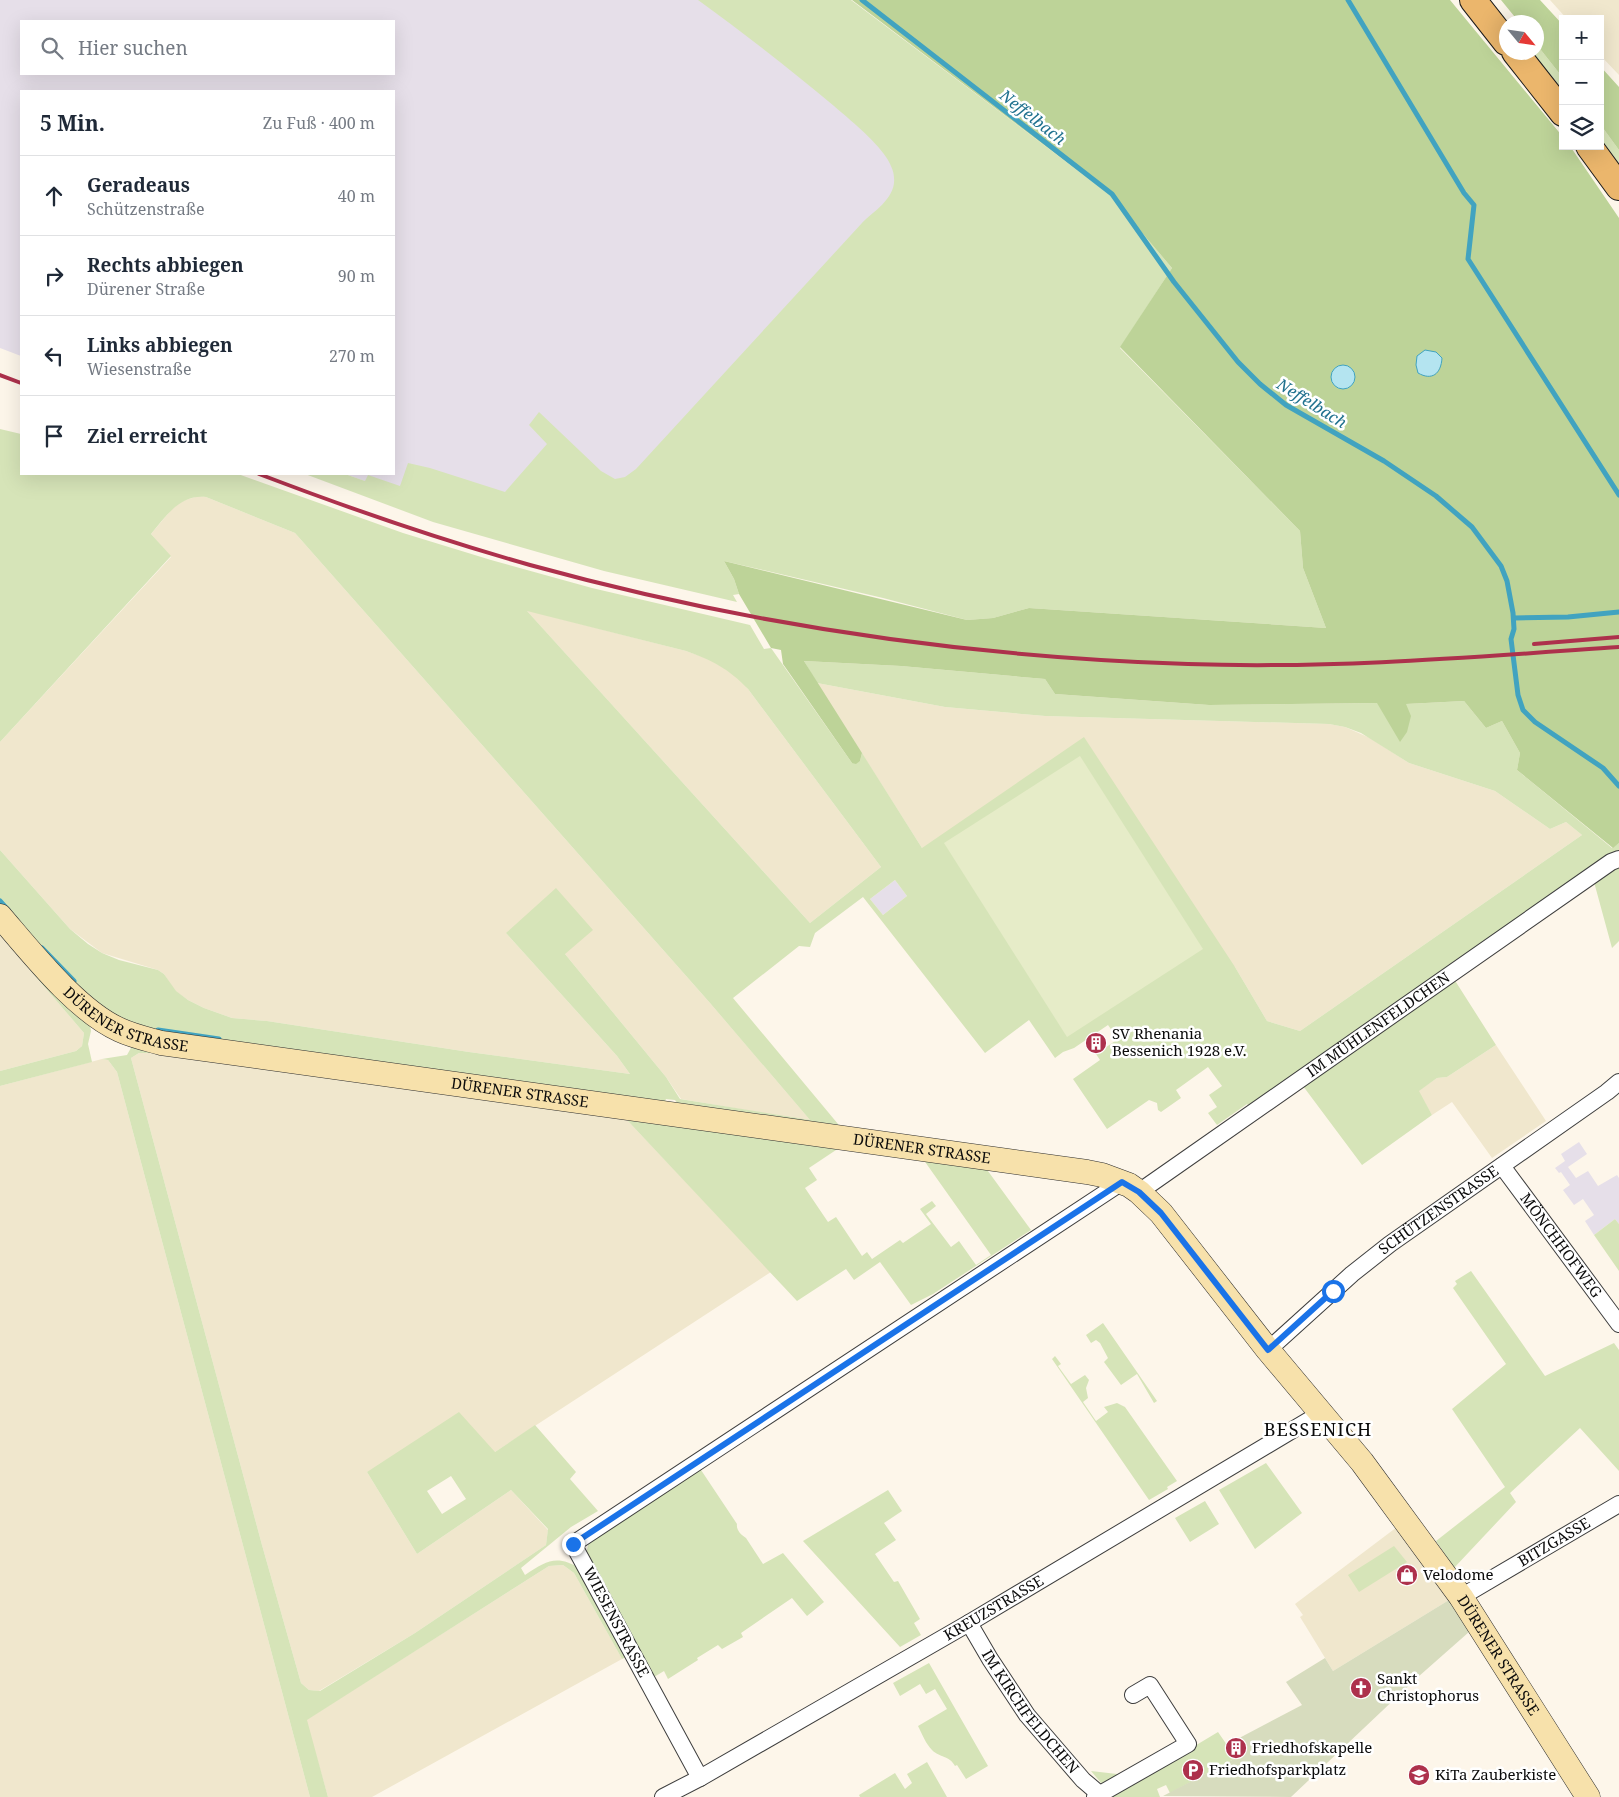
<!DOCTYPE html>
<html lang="de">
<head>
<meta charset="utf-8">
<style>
	:root { --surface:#fff; --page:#f6f6f7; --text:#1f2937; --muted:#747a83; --line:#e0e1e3 }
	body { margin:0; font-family:"Noto Serif",serif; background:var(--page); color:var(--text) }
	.controls { position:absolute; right:15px; top:15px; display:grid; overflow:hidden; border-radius:0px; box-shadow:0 5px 20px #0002 }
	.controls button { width:45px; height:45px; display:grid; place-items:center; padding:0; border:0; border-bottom:1px solid var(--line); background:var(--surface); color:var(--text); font:25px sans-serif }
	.compass { position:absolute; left:1499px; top:15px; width:45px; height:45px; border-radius:50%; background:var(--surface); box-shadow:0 5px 20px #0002; rotate:119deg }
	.stop { position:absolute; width:15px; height:15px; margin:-11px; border:4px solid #1a73e8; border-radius:50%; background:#fff }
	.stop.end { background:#1a73e8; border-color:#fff; box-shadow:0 1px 5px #0008 }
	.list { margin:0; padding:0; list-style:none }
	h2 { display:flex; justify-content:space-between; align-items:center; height:65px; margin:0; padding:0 20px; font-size:21px }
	h2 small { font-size:16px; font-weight:400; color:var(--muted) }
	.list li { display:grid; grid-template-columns:32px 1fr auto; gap:15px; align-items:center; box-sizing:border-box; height:80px; padding:0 20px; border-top:1px solid var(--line) }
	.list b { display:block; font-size:19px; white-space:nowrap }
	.list p { margin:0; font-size:16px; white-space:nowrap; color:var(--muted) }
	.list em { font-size:16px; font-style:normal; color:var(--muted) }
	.icon { flex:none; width:28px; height:28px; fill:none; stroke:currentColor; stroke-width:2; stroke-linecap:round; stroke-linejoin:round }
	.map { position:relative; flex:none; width:1619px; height:1797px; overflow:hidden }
	.search { position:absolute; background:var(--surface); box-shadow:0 5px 20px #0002; left:20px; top:20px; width:375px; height:55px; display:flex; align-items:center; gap:12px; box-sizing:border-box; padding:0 18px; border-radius:0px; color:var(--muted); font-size:19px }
	.panel { position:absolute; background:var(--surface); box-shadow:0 5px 20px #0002; left:20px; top:90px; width:375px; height:385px; border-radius:0px }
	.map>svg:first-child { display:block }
	.industrial { fill:#e6dfe9; fill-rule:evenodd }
	.farmland { fill:#f0e7cd }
	.green { fill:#d6e4b8; fill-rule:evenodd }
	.forest { fill:#bdd398 }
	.cemetery { fill:#d7dcbe }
	.pitch { fill:#e6ecc8 }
	.water { fill:#b4e4f0; stroke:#41a3c0 }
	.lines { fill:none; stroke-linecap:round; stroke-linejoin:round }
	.stream { stroke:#41a3c0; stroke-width:5 }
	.street-casing { stroke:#3e3e3e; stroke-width:18 }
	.secondary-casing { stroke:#2d2d2d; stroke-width:25 }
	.primary-casing { stroke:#1c1c1c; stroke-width:28 }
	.street { stroke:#fff; stroke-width:16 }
	.secondary { stroke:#f7e1ab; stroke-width:24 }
	.primary { stroke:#ebb66c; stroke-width:26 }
	.rail { stroke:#ad314c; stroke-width:4 }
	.route { stroke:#1a73e8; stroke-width:6 }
	.labels { text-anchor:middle; stroke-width:5; stroke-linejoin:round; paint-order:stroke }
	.street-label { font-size:15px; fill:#0b0b0b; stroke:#fff }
	.poi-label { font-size:15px; fill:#0b0b0b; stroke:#fff; text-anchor:start }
	.water-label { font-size:16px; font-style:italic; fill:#21728f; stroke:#fff }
	.quarter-label { font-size:18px; letter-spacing:1px; fill:#0b0b0b; stroke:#fff }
</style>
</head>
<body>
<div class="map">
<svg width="1619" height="1797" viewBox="0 0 1619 1797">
	<rect width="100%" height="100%" fill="#fdf6ea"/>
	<path class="industrial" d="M0 0H752L946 157 703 470 434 506 345 474H394V91H21V356L0 348ZM21 21H394V74H21Z
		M895 880 907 896 883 915 870 899Z
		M1579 1142 1587 1154 1568 1167 1576 1178 1588 1171 1598 1186 1617 1175 1619 1178V1224L1615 1219 1594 1235 1585 1221 1594 1215 1583 1199 1574 1205 1563 1190 1570 1185 1561 1172 1559 1173 1555 1168 1565 1161 1561 1154Z"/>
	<path class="farmland" d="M1550 0H1619V75L1600 55V19H1567Z
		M199 496 206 497 295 533 710 1003 811 1121 681 1099 666 1077 565 954 506 933 617 1056 630 1074 469 1052 267 1021 232 1018 204 1008 188 1000 175 991 164 974 158 970 102 953 70 929 0 850V742L171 557 151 534 172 509 182 501Z
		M526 610 686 651 709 659 724 668 736 676 748 689 881 867 810 923Z
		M817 683 945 707 1045 716 1329 724 1345 727 1370 738 1409 763 1495 791 1550 829 1566 822 1582 835 1300 1031 1267 1021 1235 967 922 848Z
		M0 935 84 1033 82 1046 76 1051 0 1071Z
		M1496 1045 1546 1121 1492 1158 1452 1102 1432 1115 1418 1091 1437 1078 1447 1077Z
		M139 1053H152L627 1120 771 1272 495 1452 367 1472 417 1554 511 1490 548 1530 546 1545 415 1633 319 1691 309 1690 301 1683 262 1545 131 1058Z
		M102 1059 108 1060 117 1072 310 1797H0V1086Z
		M1397 1527 1449 1600 1333 1671 1305 1625 1300 1617 1303 1615 1295 1604Z
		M563 1565 574 1573 622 1659 372 1797H328L306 1720 549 1566Z"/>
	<path class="green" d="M698 0H851L1109 194 1172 268 1120 348 1300 531 1303 568 1326 628 1029 608 993 618 967 620 883 598 724 561 734 579 739 594 733 595 737 602 604 571 433 522 305 474H345L365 481 368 475 400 486 408 463 430 468 505 492 547 444 529 425 539 412 601 471 615 479 625 477 636 469 862 223C874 211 896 198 894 178 894 171 890 163 886 157 874 139 850 120 834 106 790 69 745 34 698 0Z
		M1537 45 1563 78V90L1533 53 1536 52Z
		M1600 124 1619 150V163L1600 138Z
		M0 429 21 434V474H238L403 533 491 560 592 588 750 625 764 649 771 648 852 763 860 761 862 753 922 848 1084 737 1235 967 1267 1021 1300 1031 1582 835 1566 822 1550 829 1495 791 1409 763 1361 733 1345 727 1329 724 1045 716 945 707 817 683 804 661 901 666 1045 679 1055 694 1209 705 1378 703 1406 704 1464 701 1486 728 1502 721 1520 753 1517 770 1612 848 1619 843V941L1612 948 1594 882 1454 979 1496 1045 1447 1077 1437 1078 1419 1091 1432 1115 1362 1165 1303 1086 1257 1118 1247 1104 1217 1125 1208 1113 1217 1107 1209 1095 1222 1086 1208 1067 1176 1090 1181 1098 1161 1112 1158 1110 1157 1103 1149 1100 1107 1129 1073 1079 1100 1060 1096 1054 1118 1039 1108 1025 1074 1048 1063 1052 1055 1058 1029 1020 985 1053 863 897 815 933 810 947 799 946 733 998 838 1124 837 1128 681 1108 675 1100 666 1099 664 1104 149 1032 89 1001 0 906V850L70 929 88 944 102 953 119 960 158 970 164 974 176 991 188 1000 204 1008 232 1018 267 1021 469 1052 630 1074 617 1056 506 933 556 888 593 930 565 954 666 1077 680 1099 810 1120 710 1003 295 533 206 497C180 494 166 516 151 534L171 556 0 742ZM527 611 686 651C712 660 729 669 748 689L881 867 810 923ZM895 880 907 896 883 915 870 899Z
		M0 927 90 1024 91 1031 88 1044 92 1062 0 1086V1071L76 1051 82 1046 84 1033 0 935Z
		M132 1046 839 1148 809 1168 817 1180 805 1188 828 1222 836 1217 862 1256 867 1252 872 1259 900 1240 903 1243 931 1224 920 1209 932 1201 936 1206 926 1214 951 1247 959 1241 976 1265 991 1255 923 1159 985 1167 1031 1230 933 1294 911 1305 880 1262 854 1280 846 1269 797 1301 627 1120 152 1053H139L131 1058 262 1545 301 1683 309 1690 320 1691 415 1633 546 1545 548 1529 511 1490 417 1554 367 1472 459 1412 495 1452 535 1425 576 1472 570 1479 598 1511 571 1527 521 1568 525 1575C547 1561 556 1554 581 1569L628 1656 622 1659 574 1573 563 1565 549 1566 307 1720 328 1797H310L117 1072 108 1060 102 1059 127 1055ZM451 1476 466 1499 442 1514 427 1491Z
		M1615 1219 1619 1224V1271L1594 1235Z
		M1471 1271 1545 1376 1614 1343 1619 1350V1471L1580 1428 1510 1493 1516 1502 1454 1568 1436 1541 1505 1487 1452 1409 1506 1364 1453 1288 1457 1284 1455 1281Z
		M1103 1323 1157 1401 1154 1403 1137 1374 1121 1385 1104 1362 1108 1358 1100 1343 1096 1340 1091 1343 1086 1335Z
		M1055 1356 1061 1364 1058 1366 1071 1384 1085 1375 1089 1380 1086 1388 1088 1398 1083 1402 1096 1421 1108 1412 1104 1407 1117 1403 1125 1407 1177 1481 1167 1487 1168 1489 1149 1500 1052 1359Z
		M1266 1463 1302 1513 1255 1549 1219 1490Z
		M698 1469 701 1470 737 1524C736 1530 741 1535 746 1538L763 1564 783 1553 824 1602 807 1616 792 1598 741 1633 743 1637 722 1649 718 1645 697 1658 698 1660 668 1679 664 1671 654 1677 586 1554 589 1541Z
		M888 1490 902 1511 884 1523 896 1540 875 1554 894 1582 898 1581 920 1619 914 1623 921 1635 900 1647 803 1541Z
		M1205 1501 1219 1524 1190 1542 1175 1518Z
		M1394 1546 1407 1562 1359 1592 1348 1575Z
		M929 1663 988 1766 966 1779 957 1765 955 1766C949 1755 940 1758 932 1750 926 1744 922 1734 918 1726L947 1709 935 1689 926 1694 920 1684 900 1696 893 1683Z
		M1218 1732 1236 1758 1170 1793 1166 1785 1157 1789 1160 1797H1113L1091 1771 1143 1777Z
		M927 1762 947 1797H860L859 1795 895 1773 905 1789 912 1783 907 1774Z"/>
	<path class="forest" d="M852 0H1450L1563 137V146H1570L1572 149 1619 218V843L1613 848 1517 770 1520 753 1502 721 1486 728 1464 701 1406 704 1411 716 1407 732 1400 742 1377 703 1209 705 1055 694 1045 679 901 666 804 661 862 753 860 761 856 764 852 763 783 664 781 650 771 648 739 594 734 579 724 561 967 620 993 618 1029 608 1326 628 1303 568 1300 531 1120 347 1172 268 1109 194Z
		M1501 0H1540L1563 25V78L1537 45 1536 22H1519Z
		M1600 66 1619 87V150L1600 124Z"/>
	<path class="cemetery" d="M1449 1600 1469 1632 1418 1677 1291 1797 1163 1796 1236 1758 1224 1746 1226 1745 1302 1705 1286 1682 1325 1658 1333 1671Z"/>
	<path class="pitch" d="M1080 756 1203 949 1067 1037 944 843Z"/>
	<path class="water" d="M1425 350 1436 352 1442 358C1441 374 1432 381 1418 373L1416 365 1417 356Z
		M1331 377a12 12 0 1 1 24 0a12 12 0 1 1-24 0Z"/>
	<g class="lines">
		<path class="stream" d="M862 0 1112 194 1174 282 1238 362 1260 384 1286 405 1384 461 1436 496 1472 527 1501 566 1507 581 1513 613 1514 629 1511 639 1518 695 1523 710 1535 722 1603 768 1619 786
			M1348 0 1464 193 1474 205 1468 259 1619 495
			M1514 618 1568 617 1619 612
			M0 901 8 910
			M42 948 74 981
			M158 1030 219 1039"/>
		<g class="street-casing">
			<g id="street">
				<path id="s1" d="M1502 1166 1619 1324"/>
				<path id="s2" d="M1139 1192 1611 862 1619 859"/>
				<path id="s3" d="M1268 1350 1352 1274 1390 1244 1607 1092 1619 1082"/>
				<path id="s4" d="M1461 1597 1619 1504"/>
				<path id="s5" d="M969 1623 990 1659 1027 1715 1083 1780 1103 1797"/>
				<path d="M700 1778 573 1544 1122 1182"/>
				<path id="s6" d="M663 1797 700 1778 969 1623 1321 1413"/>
				<path d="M1095 1797 1188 1744 1150 1685 1133 1695"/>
			</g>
		</g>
		<g class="secondary-casing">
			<g id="secondary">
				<path id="s7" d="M0 916C31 952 77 1011 120 1030 133 1036 147 1039 161 1043L1087 1172 1102 1175 1129 1185 1139 1192 1161 1213 1268 1350 1362 1462 1461 1597 1588 1797"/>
			</g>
		</g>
		<g class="primary-casing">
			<path id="primary" d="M1473 0 1506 42
				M1515 52 1563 113
				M1589 146 1619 187"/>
		</g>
		<use href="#street" class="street"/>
		<use href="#secondary" class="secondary"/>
		<use href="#primary" class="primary"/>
		<path class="rail" d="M0 375 21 383
			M259 474C348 508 438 539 530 565 744 624 966 657 1188 664 1332 669 1476 657 1619 647
			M1534 644 1619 637"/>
	</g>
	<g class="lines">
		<path class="route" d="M573 1544 1122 1182 1139 1192 1161 1213 1268 1350 1333 1291"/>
	</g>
	<defs>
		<g id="building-disc" transform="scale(1.125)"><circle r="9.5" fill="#ad314c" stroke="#fff"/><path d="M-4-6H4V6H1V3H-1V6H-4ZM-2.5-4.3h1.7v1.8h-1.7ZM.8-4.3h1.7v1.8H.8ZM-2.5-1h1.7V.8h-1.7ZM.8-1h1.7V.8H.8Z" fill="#fff"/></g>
		<g id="shop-disc" transform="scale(1.125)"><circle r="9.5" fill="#ad314c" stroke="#fff"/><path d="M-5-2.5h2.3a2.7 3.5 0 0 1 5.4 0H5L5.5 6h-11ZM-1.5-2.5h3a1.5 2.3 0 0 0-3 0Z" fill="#fff"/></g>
		<g id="church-disc" transform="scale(1.125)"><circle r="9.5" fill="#ad314c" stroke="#fff"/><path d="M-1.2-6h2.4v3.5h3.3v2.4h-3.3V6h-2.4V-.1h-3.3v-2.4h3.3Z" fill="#fff"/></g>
		<g id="parking-disc" transform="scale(1.125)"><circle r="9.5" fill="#ad314c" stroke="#fff"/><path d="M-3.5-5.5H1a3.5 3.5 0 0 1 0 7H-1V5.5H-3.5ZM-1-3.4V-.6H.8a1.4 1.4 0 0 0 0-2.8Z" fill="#fff"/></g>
		<g id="school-disc" transform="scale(1.125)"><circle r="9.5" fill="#ad314c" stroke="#fff"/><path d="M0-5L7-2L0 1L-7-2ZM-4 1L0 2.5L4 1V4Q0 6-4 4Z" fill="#fff"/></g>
	</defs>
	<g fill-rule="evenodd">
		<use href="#building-disc" x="1096" y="1043"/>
		<use href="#shop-disc" x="1407" y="1575"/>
		<use href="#church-disc" x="1361" y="1688"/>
		<use href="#building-disc" x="1236" y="1748"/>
		<use href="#parking-disc" x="1193" y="1770"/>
		<use href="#school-disc" x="1419" y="1775"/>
	</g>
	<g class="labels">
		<g class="street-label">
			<text dy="5" stroke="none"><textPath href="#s7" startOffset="168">DÜRENER STRASSE</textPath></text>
			<text dy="5" stroke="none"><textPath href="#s2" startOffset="292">IM MÜHLENFELDCHEN</textPath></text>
			<text dy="5" stroke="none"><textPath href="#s7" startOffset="572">DÜRENER STRASSE</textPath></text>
			<text dy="5" stroke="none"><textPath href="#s7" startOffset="978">DÜRENER STRASSE</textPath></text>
			<text dy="5" stroke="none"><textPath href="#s3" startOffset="221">SCHÜTZENSTRASSE</textPath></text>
			<text dy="5" stroke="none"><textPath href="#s1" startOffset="99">MÖNCHHOFWEG</textPath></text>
			<text dy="5" stroke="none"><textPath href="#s4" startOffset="108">BITZGASSE</textPath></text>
			<text dy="5" stroke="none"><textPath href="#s6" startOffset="381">KREUZSTRASSE</textPath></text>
			<text transform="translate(616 1622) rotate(62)" y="5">WIESENSTRASSE</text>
			<text dy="5" stroke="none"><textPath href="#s7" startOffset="1788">DÜRENER STRASSE</textPath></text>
			<text dy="5" stroke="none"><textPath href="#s5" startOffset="108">IM KIRCHFELDCHEN</textPath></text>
		</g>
		<g class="poi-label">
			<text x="1112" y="1039">SV Rhenania<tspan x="1112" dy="17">Bessenich 1928 e.V.</tspan></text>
			<text x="1423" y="1580">Velodome</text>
			<text x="1377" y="1684">Sankt<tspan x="1377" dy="17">Christophorus</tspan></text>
			<text x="1252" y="1753">Friedhofskapelle</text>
			<text x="1209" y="1775">Friedhofsparkplatz</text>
			<text x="1435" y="1780">KiTa Zauberkiste</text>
		</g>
		<g class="water-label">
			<text transform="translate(1033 117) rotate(38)" y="6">Neffelbach</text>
			<text transform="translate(1312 403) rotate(32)" y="6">Neffelbach</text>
		</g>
		<g class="quarter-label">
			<text x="1318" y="1436">BESSENICH</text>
		</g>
	</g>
</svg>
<div class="controls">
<button>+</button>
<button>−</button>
<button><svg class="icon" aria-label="layers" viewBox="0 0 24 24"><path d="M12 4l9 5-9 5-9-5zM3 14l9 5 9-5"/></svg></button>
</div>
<svg class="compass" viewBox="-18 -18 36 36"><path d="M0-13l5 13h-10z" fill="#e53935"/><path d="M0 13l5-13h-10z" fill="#747a83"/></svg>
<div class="stop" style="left:1333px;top:1291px"></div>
<div class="stop end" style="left:573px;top:1544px"></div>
<div class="search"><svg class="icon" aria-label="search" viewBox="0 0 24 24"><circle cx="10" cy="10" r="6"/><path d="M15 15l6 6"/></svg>Hier suchen</div>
<section class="panel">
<h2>5 Min.<small>Zu Fuß · 400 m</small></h2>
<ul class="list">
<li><svg class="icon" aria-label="ahead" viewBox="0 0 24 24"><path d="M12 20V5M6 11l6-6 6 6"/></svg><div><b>Geradeaus</b><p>Schützenstraße</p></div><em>40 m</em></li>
<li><svg class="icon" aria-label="right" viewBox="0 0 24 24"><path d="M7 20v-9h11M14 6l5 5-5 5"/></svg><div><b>Rechts abbiegen</b><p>Dürener Straße</p></div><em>90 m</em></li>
<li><svg class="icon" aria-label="left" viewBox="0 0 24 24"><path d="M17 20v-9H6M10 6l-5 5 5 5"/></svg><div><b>Links abbiegen</b><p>Wiesenstraße</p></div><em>270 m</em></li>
<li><svg class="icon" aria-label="arrive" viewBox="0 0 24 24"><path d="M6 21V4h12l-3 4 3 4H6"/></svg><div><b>Ziel erreicht</b></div></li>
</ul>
</section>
</div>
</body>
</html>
